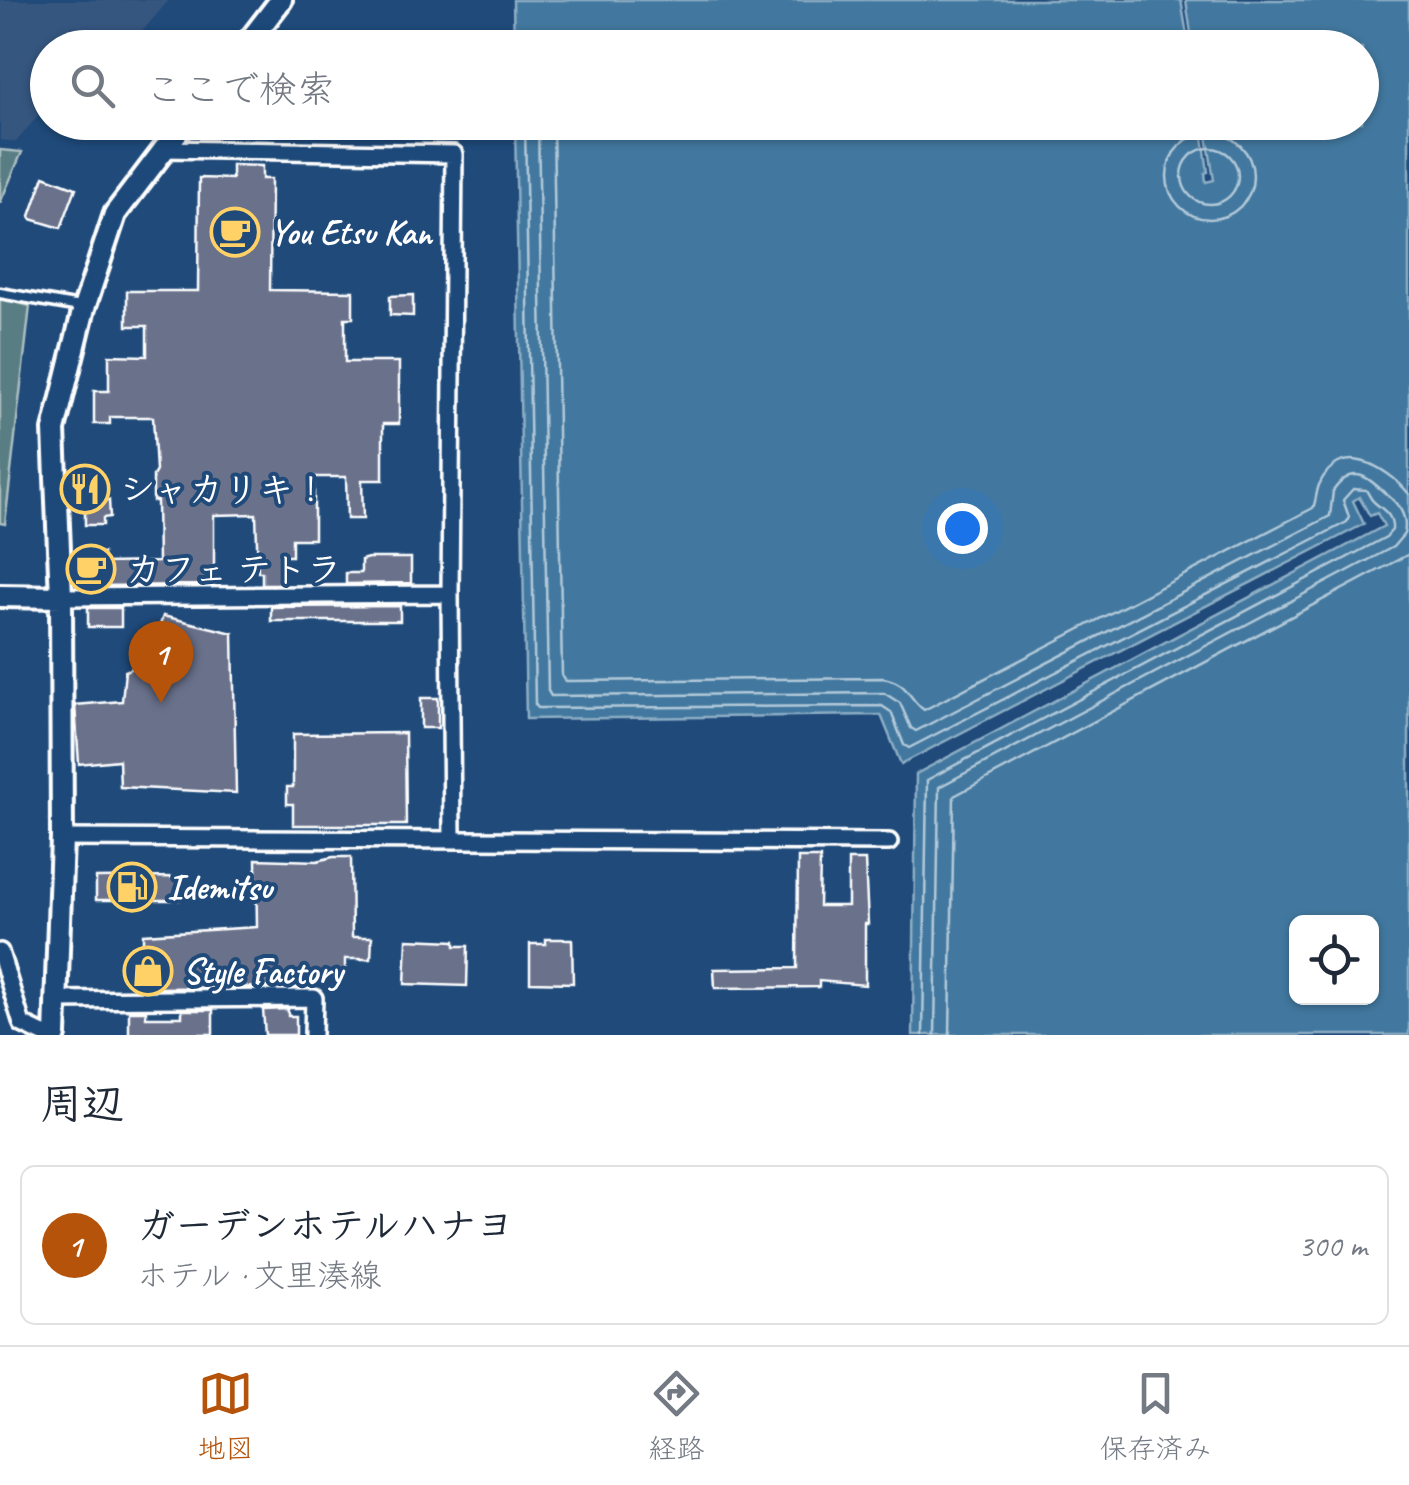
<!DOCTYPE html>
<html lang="ja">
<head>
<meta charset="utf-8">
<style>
	:root { --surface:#fff; --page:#f2f2f3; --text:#1f2937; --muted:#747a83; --line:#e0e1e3; --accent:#b45309 }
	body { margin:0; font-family:Caveat,"Klee One",sans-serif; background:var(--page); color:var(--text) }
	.controls { position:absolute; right:30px; bottom:30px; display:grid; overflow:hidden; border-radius:15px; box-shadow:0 2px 8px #0004 }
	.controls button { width:90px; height:90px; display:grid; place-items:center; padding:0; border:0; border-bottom:2px solid var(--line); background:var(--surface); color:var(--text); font:50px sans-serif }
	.you { position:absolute; left:962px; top:528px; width:35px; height:35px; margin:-25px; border:8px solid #fff; border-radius:50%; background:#1a73e8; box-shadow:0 0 0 15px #1a73e833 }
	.badge { display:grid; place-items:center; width:65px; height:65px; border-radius:50%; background:var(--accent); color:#fff; font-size:32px; font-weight:700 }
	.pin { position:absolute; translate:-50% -82px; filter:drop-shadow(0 2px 5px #0008) }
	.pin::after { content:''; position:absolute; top:52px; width:35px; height:30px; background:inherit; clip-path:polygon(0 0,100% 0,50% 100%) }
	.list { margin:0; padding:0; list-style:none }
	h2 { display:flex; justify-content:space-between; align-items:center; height:130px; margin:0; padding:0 40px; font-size:42px }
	h2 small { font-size:32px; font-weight:400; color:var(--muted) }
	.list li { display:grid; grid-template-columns:65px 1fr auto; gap:30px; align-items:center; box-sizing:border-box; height:160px; margin:0 20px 20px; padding:0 20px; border:2px solid var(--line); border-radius:15px }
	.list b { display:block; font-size:38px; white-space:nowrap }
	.list p { margin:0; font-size:32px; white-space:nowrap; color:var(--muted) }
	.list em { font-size:32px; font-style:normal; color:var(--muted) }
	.icon { flex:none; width:55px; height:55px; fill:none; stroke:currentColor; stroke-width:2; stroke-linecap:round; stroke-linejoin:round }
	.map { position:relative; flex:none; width:1409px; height:1035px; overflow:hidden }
	.search { position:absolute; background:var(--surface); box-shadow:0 2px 8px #0004; left:30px; right:30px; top:30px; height:110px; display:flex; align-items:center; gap:25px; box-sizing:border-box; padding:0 35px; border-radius:55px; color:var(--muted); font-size:38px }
	.sheet { height:310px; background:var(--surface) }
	nav { display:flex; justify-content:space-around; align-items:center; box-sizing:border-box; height:140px; border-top:2px solid var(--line); background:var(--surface); font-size:28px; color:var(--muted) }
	nav a { display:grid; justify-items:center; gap:5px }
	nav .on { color:var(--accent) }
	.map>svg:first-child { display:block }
	.built { fill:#35567f }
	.green { fill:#587e84; stroke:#acbec2; stroke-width:2.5 }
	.water { fill:#42789f; stroke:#8eaec5; stroke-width:2.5; fill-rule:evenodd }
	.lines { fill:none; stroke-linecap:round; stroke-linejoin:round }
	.shore { stroke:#b3c9d9; stroke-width:2.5 }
	.building { fill:#69718b; stroke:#fff; stroke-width:2.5 }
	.lane-casing { stroke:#fff; stroke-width:15 }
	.street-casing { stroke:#fff; stroke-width:22 }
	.secondary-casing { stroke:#fff; stroke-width:28 }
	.lane { stroke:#1f4a7a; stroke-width:8 }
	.street { stroke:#1f4a7a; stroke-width:15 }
	.secondary { stroke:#1f4a7a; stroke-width:20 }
	.labels { text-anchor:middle; stroke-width:8; stroke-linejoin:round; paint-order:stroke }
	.poi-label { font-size:35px; font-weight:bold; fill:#fff; stroke:#1f4a7a; text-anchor:start }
</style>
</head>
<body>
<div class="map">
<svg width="1409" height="1035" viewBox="0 0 1409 1035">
	<rect width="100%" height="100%" fill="#1f4a7a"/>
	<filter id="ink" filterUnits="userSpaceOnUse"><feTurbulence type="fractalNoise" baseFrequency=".01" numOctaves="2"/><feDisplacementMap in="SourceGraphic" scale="20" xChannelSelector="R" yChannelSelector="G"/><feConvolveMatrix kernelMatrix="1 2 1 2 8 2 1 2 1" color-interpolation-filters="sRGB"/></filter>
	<g filter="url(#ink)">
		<path class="built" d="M0 0H169L129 47 48 48 47 105 16 142 0 140Z"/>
		<path class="green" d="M0 150 22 152 0 203Z
			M0 298 30 306 5 524 0 523Z"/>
		<path class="water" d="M513 0H1181L1189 47H514Z
			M1186 0H1409V1035H913L916 774 1384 526 1377 513 1370 516 1359 497 1353 501 1364 524 901 764 881 715 526 719 515 123H1201L1208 172 1205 173 1206 182 1214 180 1205 123 1362 122V48L1193 47ZM1296 922H1372V998H1296Z"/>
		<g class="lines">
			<path class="shore" d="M525 122 535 704 538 708 882 706 891 712 904 745 909 748 1347 522 1349 517 1343 500 1353 489 1366 490C1369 494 1370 499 1374 502 1384 511 1393 514 1392 530L1386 537 927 780 923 1035
				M538 122 548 691 551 696 884 693 900 703 911 728 916 731 1330 516 1333 491C1353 463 1367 477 1385 493 1399 504 1408 516 1404 534L1393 547 939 787 935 1035
				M553 122 562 676 566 681 882 678C910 682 907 698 924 710L1313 508C1316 501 1316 493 1319 485 1340 438 1387 467 1409 494
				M1167 176a43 43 0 1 1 86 0a43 43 0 1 1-86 0Z
				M1182 176a28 28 0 1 1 56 0a28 28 0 1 1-56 0Z
				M950 1035 954 796 1409 554"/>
		</g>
		<path class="building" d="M103 122H155V134L104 137Z
			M232 165 262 166V179H271L270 290 353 291V318H345V362H399V424H383V480H362L363 519H347L346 477H314V539H292V556H284V584H262V572H258L256 514 214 515V585L89 586 88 553H103V563L158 562 157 501H153V476L156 471 153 417H110V424H94V391H109V355L147 356V326H127V291H198L199 178 232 179Z
			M44 176 76 188 61 228 31 219 30 216Z
			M413 295V316L390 315V296Z
			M85 500H109L110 517 103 518V525H85Z
			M368 558H411V583L346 584V573H361V560Z
			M400 606V621H271V607Z
			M88 608H121V627H88Z
			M163 616 233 633 236 793 120 787 119 760 79 764 75 705 122 701 125 671 148 661Z
			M421 698H438V728H421Z
			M405 733 406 825H293V804H287V787H293V734Z
			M333 857H351L352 937H372L371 959H345V975L307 981 303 987 155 988 154 960H143V934L257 927 256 859 317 861Z
			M798 858H820L819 906H848V860H865L868 924H865V985L819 981V987L715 988 714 969 797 968Z
			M179 877V900H96V878Z
			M407 939 455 941V946H468L467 986 405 984Z
			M546 939H572L573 983 530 982V944H546Z
			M288 1009V1016H296V1035H265L263 1010Z
			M182 1010H213V1034H129V1011H146V1017H182Z"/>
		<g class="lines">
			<g class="lane-casing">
				<path id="lane" d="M0 293 80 307"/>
			</g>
			<g class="street-casing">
				<path id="street" d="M164 149 454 154 450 594 452 838
					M61 597 450 594
					M62 838 889 842
					M0 952 22 1024 45 1035
					M54 1000 314 998 313 1035"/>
			</g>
			<g class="secondary-casing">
				<path id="secondary" d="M244 48 281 0
					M0 596 61 597
					M55 1035 62 838 61 597 54 430 84 308 115 214 185 122"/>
			</g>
			<use href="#lane" class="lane"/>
			<use href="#street" class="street"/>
			<use href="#secondary" class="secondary"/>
		</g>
	</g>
	<defs>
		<g id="cafe-ring" transform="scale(2.5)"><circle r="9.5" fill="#1f4a7a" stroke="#ffd166" stroke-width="1.5"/><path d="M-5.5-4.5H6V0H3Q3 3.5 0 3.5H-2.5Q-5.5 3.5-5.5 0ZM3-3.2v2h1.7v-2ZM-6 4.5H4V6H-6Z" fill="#ffd166"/></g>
		<g id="restaurant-ring" transform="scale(2.5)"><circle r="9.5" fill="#1f4a7a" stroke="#ffd166" stroke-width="1.5"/><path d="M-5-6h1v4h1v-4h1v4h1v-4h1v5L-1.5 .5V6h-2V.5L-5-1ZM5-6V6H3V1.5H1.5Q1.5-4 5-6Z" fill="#ffd166"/></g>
		<g id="fuel-ring" transform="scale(2.5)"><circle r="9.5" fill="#1f4a7a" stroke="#ffd166" stroke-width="1.5"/><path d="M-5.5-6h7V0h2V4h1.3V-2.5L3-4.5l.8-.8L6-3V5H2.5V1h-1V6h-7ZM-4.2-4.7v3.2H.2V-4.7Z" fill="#ffd166"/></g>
		<g id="shop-ring" transform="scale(2.5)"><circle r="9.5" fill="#1f4a7a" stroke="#ffd166" stroke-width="1.5"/><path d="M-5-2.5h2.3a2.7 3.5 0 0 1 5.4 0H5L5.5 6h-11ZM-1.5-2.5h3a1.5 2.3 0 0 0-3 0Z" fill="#ffd166"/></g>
	</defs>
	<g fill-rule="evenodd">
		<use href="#cafe-ring" x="235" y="232"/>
		<use href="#restaurant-ring" x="85" y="489"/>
		<use href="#cafe-ring" x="91" y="569"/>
		<use href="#fuel-ring" x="132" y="887"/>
		<use href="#shop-ring" x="148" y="971"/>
	</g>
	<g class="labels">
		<g class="poi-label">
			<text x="270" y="244">You Etsu Kan</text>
			<text x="120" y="501">シャカリキ！</text>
			<text x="126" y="581">カフェ テトラ</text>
			<text x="167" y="899">Idemitsu</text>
			<text x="183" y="983">Style Factory</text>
		</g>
	</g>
</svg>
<div class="controls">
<button><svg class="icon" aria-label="locate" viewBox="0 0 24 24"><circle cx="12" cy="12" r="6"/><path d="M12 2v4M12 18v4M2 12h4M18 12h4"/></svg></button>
</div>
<div class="you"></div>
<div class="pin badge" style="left:161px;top:703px">1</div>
<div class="search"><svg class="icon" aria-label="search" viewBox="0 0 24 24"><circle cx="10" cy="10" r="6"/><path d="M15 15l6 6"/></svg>ここで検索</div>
</div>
<section class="sheet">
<h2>周辺<small></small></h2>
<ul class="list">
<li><span class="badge">1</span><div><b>ガーデンホテルハナヨ</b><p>ホテル · 文里湊線</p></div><em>300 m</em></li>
</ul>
</section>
<nav>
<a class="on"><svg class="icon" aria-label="map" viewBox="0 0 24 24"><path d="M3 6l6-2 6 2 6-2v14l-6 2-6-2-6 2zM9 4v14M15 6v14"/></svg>地図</a>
<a><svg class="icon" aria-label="directions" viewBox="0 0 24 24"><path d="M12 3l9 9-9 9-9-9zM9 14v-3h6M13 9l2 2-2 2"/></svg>経路</a>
<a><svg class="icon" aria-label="saved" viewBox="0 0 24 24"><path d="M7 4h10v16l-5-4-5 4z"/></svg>保存済み</a>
</nav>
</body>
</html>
